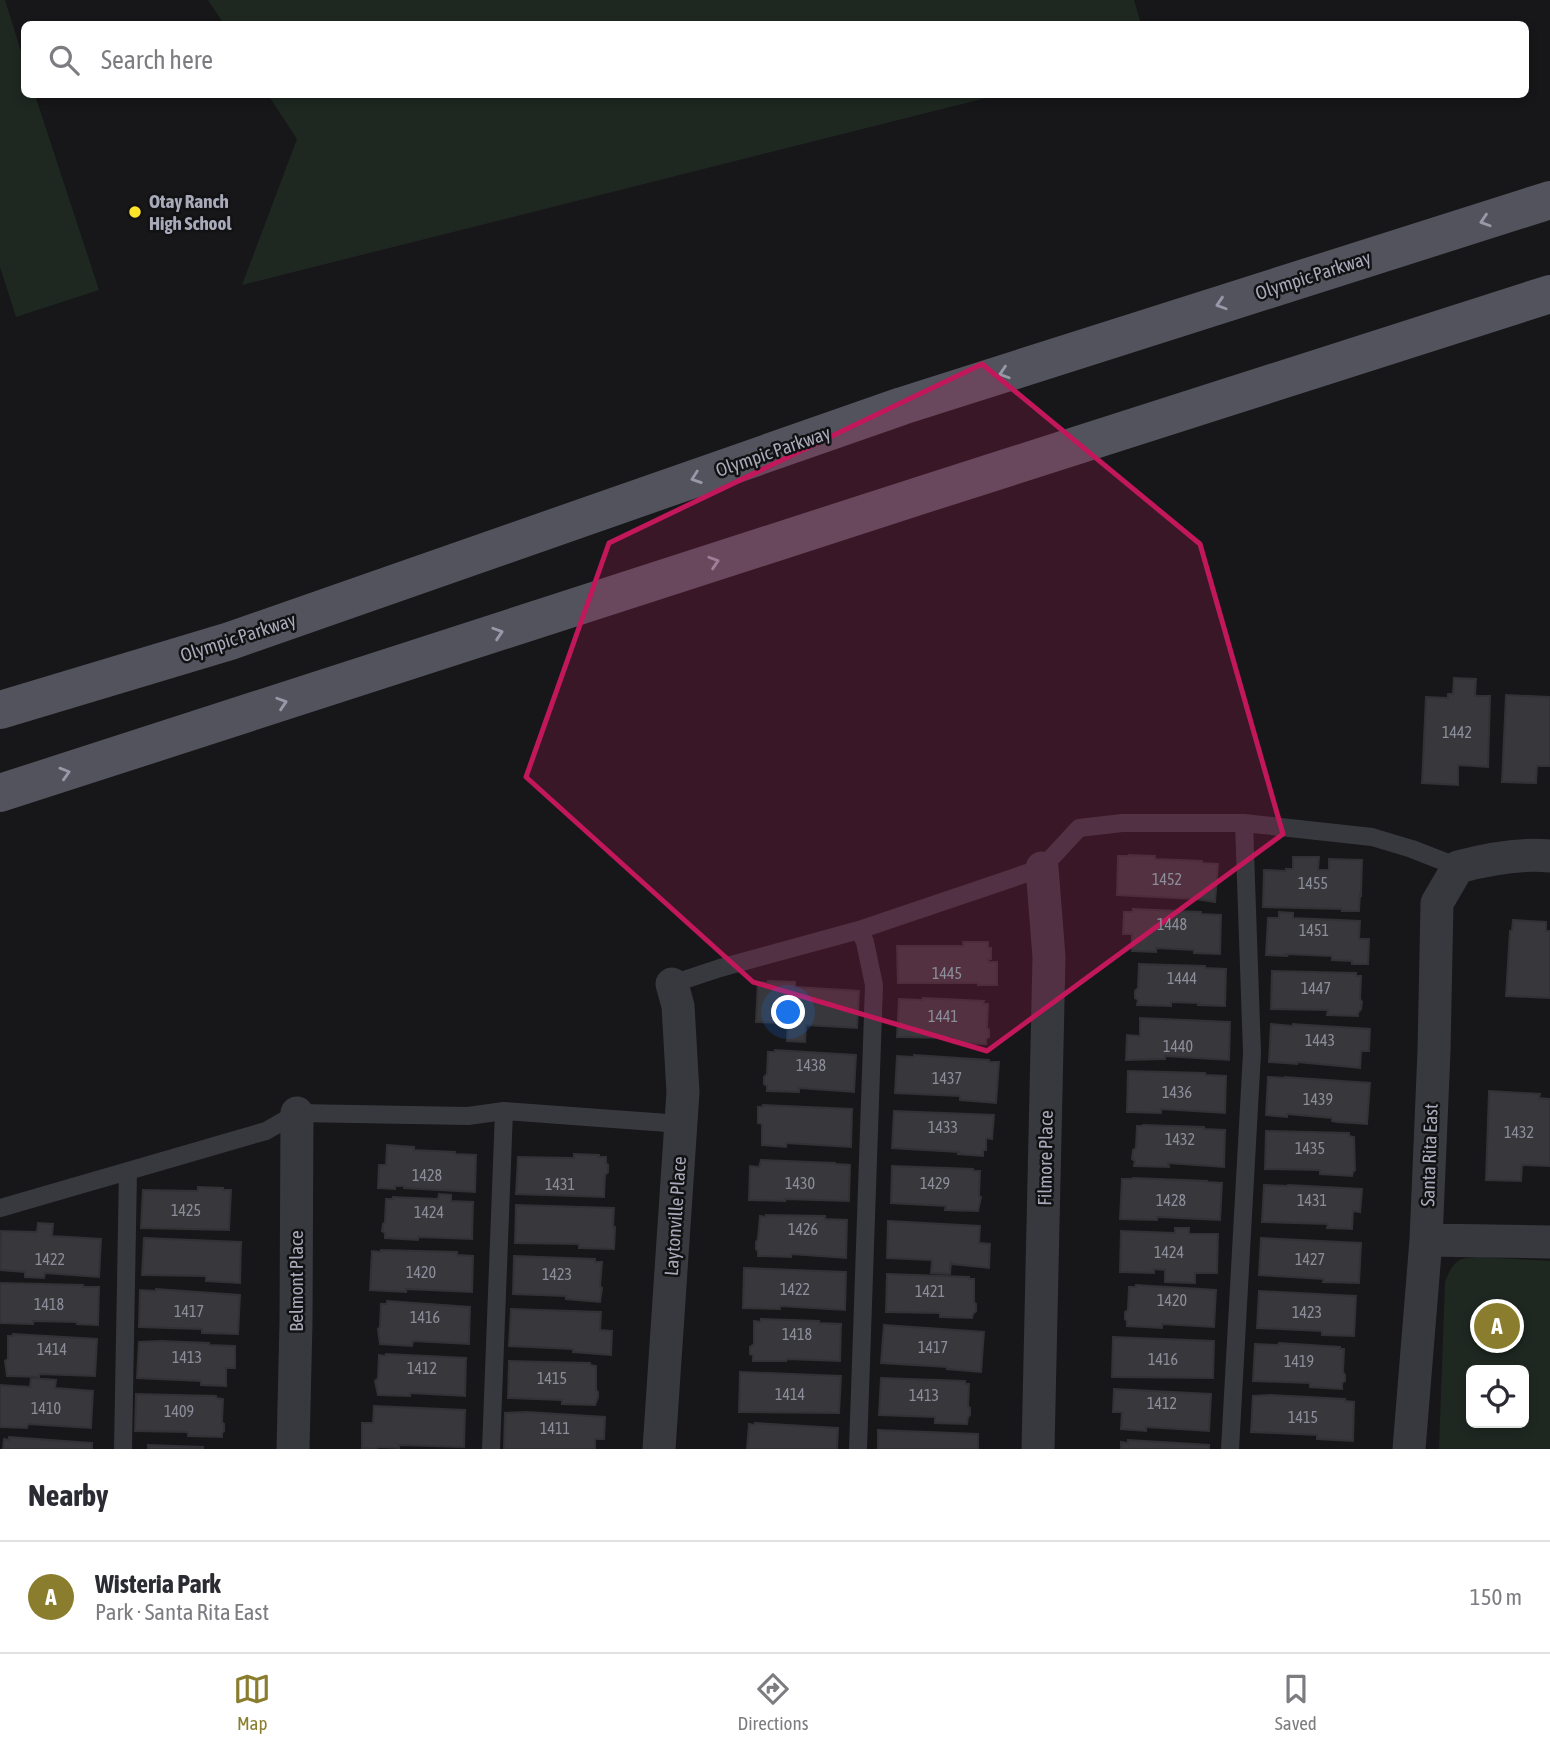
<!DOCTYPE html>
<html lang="en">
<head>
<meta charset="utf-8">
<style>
	:root { --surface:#fff; --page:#f2f2f3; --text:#2b2b33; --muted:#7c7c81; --line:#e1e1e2; --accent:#8a7e2e }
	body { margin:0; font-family:"Asap Condensed",sans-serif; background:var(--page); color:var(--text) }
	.controls { position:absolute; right:21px; bottom:21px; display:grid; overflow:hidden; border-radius:10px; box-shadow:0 4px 10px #0003 }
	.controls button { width:63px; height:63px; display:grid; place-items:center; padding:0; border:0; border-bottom:2px solid var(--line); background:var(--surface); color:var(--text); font:35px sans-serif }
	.you { position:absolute; left:789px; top:1013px; width:24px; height:24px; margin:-18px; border:5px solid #fff; border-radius:50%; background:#1a73e8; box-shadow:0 0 0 10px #1a73e833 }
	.badge { display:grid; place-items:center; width:46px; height:46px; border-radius:50%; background:var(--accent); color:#fff; font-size:23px; font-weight:700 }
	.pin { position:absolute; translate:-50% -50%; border:4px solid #fff; box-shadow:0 2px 7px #0006 }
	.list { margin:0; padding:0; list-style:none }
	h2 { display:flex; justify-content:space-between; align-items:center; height:91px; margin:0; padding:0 28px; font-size:30px }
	h2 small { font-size:23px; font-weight:400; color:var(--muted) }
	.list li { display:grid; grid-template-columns:46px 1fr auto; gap:21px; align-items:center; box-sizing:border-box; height:112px; padding:0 28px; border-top:2px solid var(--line) }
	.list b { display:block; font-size:26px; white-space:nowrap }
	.list p { margin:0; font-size:23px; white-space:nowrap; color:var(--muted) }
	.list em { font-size:23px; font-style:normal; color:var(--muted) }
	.icon { flex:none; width:38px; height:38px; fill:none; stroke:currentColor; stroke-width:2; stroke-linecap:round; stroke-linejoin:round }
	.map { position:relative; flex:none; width:1550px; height:1449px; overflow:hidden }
	.search { position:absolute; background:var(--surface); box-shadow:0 4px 10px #0003; left:21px; right:21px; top:21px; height:77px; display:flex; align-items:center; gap:18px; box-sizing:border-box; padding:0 24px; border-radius:10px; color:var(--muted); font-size:26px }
	.sheet { height:203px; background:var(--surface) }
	nav { display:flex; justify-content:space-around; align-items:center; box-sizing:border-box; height:98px; border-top:2px solid var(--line); background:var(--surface); font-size:19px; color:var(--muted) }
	nav a { display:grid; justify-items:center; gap:4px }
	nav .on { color:var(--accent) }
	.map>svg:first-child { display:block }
	.green { fill:#1e2821; fill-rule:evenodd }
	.building { fill:#38373b; stroke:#323135; stroke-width:2 }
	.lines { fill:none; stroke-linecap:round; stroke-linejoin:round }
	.lane { stroke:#38383f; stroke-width:18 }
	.street { stroke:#38383f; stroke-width:33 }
	.primary { stroke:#53535e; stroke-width:38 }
	.oneway { stroke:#9799a8 }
	.marked { fill:#c2185b; fill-opacity:0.2; stroke:#c2185b; stroke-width:5; stroke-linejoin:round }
	.poi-dot { fill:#ffe429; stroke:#121214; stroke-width:2.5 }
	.labels { text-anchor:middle; stroke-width:5; stroke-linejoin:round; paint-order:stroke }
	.number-label { font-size:16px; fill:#8c8d9a }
	.poi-label { font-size:19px; font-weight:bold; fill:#a8aaba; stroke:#121214; text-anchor:start }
	.street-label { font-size:19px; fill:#a8aaba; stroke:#121214 }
</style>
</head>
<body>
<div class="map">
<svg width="1550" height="1449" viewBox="0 0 1550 1449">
	<rect width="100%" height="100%" fill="#171719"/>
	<path class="green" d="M0 0H5L24 61V94L35 95 99 290 16 317 0 267Z
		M208 0H1134L1141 24H224Z
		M268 95H998L242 285 297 139Z
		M1479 1257 1550 1261V1449H1439L1445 1282C1448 1274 1453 1262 1462 1259 1466 1257 1474 1258 1479 1257ZM1471 1370H1524V1423H1471Z"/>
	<path class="building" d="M1454 678 1476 679 1475 696H1490L1488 767 1458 765V785L1422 783 1426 697 1448 698V694H1453Z
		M1506 695 1550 697V766H1537L1536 783 1502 782Z
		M1129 855 1155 856V859L1202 861V863L1218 864 1215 902 1196 899 1117 895 1118 856H1129Z
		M1293 857H1319L1318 870H1329V859L1362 860 1361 895 1360 894 1359 911H1342V909L1263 907 1264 870 1286 871V869H1293Z
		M1133 909 1201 912V914L1221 915 1220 954 1194 953V950L1156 948V952L1132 951V934H1123L1124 912H1133Z
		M1279 912 1293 913V918L1360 921 1359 939H1369L1368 964H1352V961L1332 960V956L1286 954 1287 956 1266 955 1268 918H1279Z
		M1513 920 1546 922V931H1550V998L1506 996 1510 931H1512Z
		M963 942H988V948H991V959H988L989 962H997V985H978V983H898L897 946H964Z
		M1139 964 1205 966V968L1226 969 1225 1006 1198 1005 1199 1003 1171 1002V1006L1137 1005 1138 1000 1135 998V991L1138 988Z
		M1272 971 1356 973V976H1361L1360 999 1362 1002 1361 1009 1358 1013V1016L1327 1015 1328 1010 1271 1009Z
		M768 981 795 982V987L859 991 857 1028 806 1025 805 1042 787 1041 788 1023 756 1022 758 982 768 983Z
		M923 998 984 1001 983 1004H988L987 1028 989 1030V1037L986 1039V1044L954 1043V1038L897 1037 899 999 923 1000Z
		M1140 1018 1230 1022 1229 1060 1165 1056V1059L1126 1060 1127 1035 1140 1036Z
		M1271 1024 1293 1026V1024L1370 1029 1369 1051H1361L1360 1068 1297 1062V1064L1269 1062Z
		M775 1050 856 1055 854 1092 799 1088V1092L767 1091V1086L764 1084V1077L767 1074 768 1052H775Z
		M914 1055 989 1060V1062H999L996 1103 960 1100V1096L895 1093 897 1056 914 1057Z
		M1128 1071 1205 1073V1075L1226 1076 1225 1113 1161 1109V1113L1127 1112Z
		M1268 1077 1285 1078V1077L1370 1083 1367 1124 1337 1122 1332 1121V1118L1287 1114V1117L1266 1115Z
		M1489 1091 1540 1094 1539 1098 1550 1099V1166L1522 1165 1521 1181 1486 1180Z
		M763 1105 852 1109 851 1147 786 1143V1147L762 1145V1124L758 1123V1107H763Z
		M894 1111 994 1115 992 1139 986 1138V1150H983V1156L958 1154 959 1152 892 1148Z
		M1143 1125 1204 1127V1129L1225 1130 1224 1167 1168 1163 1169 1167 1134 1166 1135 1161 1132 1159 1133 1150 1136 1148 1137 1126H1143Z
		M1266 1131 1349 1133V1136L1354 1137 1355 1170 1353 1172 1352 1176 1320 1174V1170L1265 1169Z
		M387 1145 414 1147V1150L455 1152V1154L476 1155 475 1192 404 1188V1186H395V1189L378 1188 379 1165H386Z
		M574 1154 599 1155V1157H606V1163L608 1165V1172L605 1175 604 1197 516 1194 518 1157 574 1158Z
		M761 1160 835 1163V1164L850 1165 849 1201 785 1199V1201L749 1200 750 1166 759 1167Z
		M892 1166 973 1169V1171H980L979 1196 981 1197 978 1211 945 1210 946 1206 891 1203Z
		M1133 1178 1207 1181V1182L1222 1183 1220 1220 1157 1217V1220L1120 1219 1122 1179H1133Z
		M1264 1185 1287 1186 1288 1185 1362 1189 1360 1212 1353 1211 1352 1229 1327 1228 1328 1224 1262 1222Z
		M198 1187 223 1188V1190H231L229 1230 141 1228 143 1190 198 1191Z
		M439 1194 451 1195V1201L473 1202 472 1239 418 1237V1240L385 1238V1233L382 1231 383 1224 385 1222 386 1199H393V1197L438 1199Z
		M516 1205 614 1208 613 1227H615L614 1249 579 1248V1244L515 1243Z
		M766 1215 825 1216V1219L847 1220 846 1258 791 1254V1257L758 1256V1251L756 1249V1242L758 1239 760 1216 766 1217Z
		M888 1221 980 1226 979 1243 990 1244 989 1268 952 1264 951 1261 950 1274 931 1273 932 1260 887 1258Z
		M38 1223 53 1224 52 1236 101 1239 99 1277 45 1273 44 1278 25 1277V1272L0 1270 1 1231 37 1232Z
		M1175 1228H1189V1234H1218L1217 1273H1195V1283L1165 1282V1270L1154 1269V1273L1120 1272 1121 1231 1175 1233Z
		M144 1238 241 1242 240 1283 206 1281V1276L142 1275Z
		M1261 1238 1361 1243 1359 1283 1323 1282 1324 1279 1259 1275Z
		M381 1250 457 1252V1255L473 1256 472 1292 406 1289V1292L370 1290 372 1251 381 1252Z
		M514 1256 595 1259V1262H602L600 1286 602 1288 600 1302 566 1299V1296L513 1294Z
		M744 1268 846 1272 845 1310 780 1306V1309L743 1308Z
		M887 1274 969 1277V1279H974V1302L976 1304V1311L973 1314 972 1318 940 1317V1313L886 1312Z
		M0 1283 83 1285V1287H99L98 1325 77 1324V1322L33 1321V1324L0 1323Z
		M1136 1285 1216 1290 1214 1327 1162 1324V1328L1127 1326V1321L1125 1319V1312L1128 1310 1129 1287H1136Z
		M156 1289 240 1295 238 1334 202 1333V1329L139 1327 140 1290 156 1291Z
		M1259 1291 1356 1296 1354 1336 1322 1335V1331L1257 1328Z
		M387 1301 470 1307 469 1344 413 1341 412 1346 380 1344 378 1329 380 1327 381 1304H387Z
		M511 1309 601 1312 600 1330 612 1331 611 1355 573 1352V1349L509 1346Z
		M761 1319 819 1321V1323L841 1324 840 1361 787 1359 786 1361H753V1355L750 1354V1347L754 1344V1321L761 1322Z
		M884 1325 984 1332 981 1372 947 1369V1367L881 1363Z
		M13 1334 97 1339 95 1376 39 1374V1377L7 1376 5 1361 8 1359V1336H13Z
		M1113 1337 1214 1341 1213 1378 1112 1377Z
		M160 1341 209 1343V1345L235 1346V1368H226V1386L201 1385V1381L137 1378 139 1342Z
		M1279 1343 1340 1347V1349H1344L1343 1372 1345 1375V1381L1342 1383V1389L1310 1387V1383L1253 1381 1255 1344 1278 1345Z
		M386 1354 466 1358 465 1396 410 1393V1396L378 1395 375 1381 378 1378 379 1355 385 1356Z
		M509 1361 590 1363V1365L596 1366V1390L598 1392V1397L595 1405 562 1404V1400L508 1398Z
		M740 1372 841 1376 839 1413 739 1412Z
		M31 1378 56 1380 55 1388 93 1391 91 1428 28 1424 27 1428 0 1427V1385L30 1387Z
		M881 1378 965 1381V1384H969L968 1406 970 1408V1415L968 1417 967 1424 935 1423V1417L879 1415Z
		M1114 1389 1211 1394 1209 1431 1146 1427V1431L1121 1429 1122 1412H1113Z
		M136 1394 216 1396V1398L223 1399 222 1422 224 1424V1431L222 1433V1437L188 1436V1432L135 1431Z
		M1270 1395 1345 1399V1401L1354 1402 1353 1441 1317 1439V1435L1251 1432 1253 1396Z
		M374 1406 465 1410 464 1447 399 1445V1448L378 1447 377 1449 362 1448V1423H373Z
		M527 1412 605 1417 604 1439H595V1449H504L505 1413Z
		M755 1423 838 1428 837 1449H747L749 1424 755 1425Z
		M878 1430 978 1434V1449H878Z
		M9 1437 92 1443V1449H3L4 1439 9 1440Z
		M1128 1440 1209 1445V1449H1121V1442L1128 1443Z
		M148 1445 203 1447V1449H148Z"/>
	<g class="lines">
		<path class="lane" d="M672 984 720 968 859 930 1042 868 1079 828 1122 823H1244L1372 837 1412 849 1458 867
			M0 1208 266 1131 297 1113 468 1116 504 1111 681 1124
			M123 1449 128 1171
			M491 1449 504 1111
			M858 1449 874 985 865 942 859 930
			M1230 1449 1252 1053 1244 823"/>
		<path class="street" d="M1426 1240 1550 1242
			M293 1449 296 1322 297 1113
			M659 1449 683 1092 678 1006 672 984
			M1038 1449 1049 957 1042 868
			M1409 1449 1426 1240 1434 1051 1437 903 1458 867C1488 859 1519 853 1550 856"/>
		<path class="primary" d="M0 710 230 641 902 406 1550 200
			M0 793 928 493 1550 294"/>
	</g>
	<defs><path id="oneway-chevron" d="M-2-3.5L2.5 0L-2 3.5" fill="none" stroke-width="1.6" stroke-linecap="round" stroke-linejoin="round" transform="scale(1.75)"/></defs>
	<g class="oneway">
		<use href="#oneway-chevron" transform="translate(1485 221) rotate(162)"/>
		<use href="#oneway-chevron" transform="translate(1221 304) rotate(162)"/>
		<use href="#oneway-chevron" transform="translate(1004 373) rotate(162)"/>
		<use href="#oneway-chevron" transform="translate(696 478) rotate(161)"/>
		<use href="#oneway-chevron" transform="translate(714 562) rotate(-18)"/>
		<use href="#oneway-chevron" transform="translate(498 633) rotate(-18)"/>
		<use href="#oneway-chevron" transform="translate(282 703) rotate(-18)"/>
		<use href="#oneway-chevron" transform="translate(65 773) rotate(-17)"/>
	</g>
	<path class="marked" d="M982 364 1200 544 1283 834 987 1051 753 982 526 777 609 543Z"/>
	<circle class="poi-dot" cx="135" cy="212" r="7"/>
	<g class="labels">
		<g class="number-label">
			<text x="1457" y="738">1442</text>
			<text x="1167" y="885">1452</text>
			<text x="1313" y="889">1455</text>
			<text x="1172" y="930">1448</text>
			<text x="1314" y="936">1451</text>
			<text x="947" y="979">1445</text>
			<text x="1182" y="984">1444</text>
			<text x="1316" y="994">1447</text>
			<text x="943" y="1022">1441</text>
			<text x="1320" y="1046">1443</text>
			<text x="1178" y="1052">1440</text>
			<text x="811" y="1071">1438</text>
			<text x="947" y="1084">1437</text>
			<text x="1177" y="1098">1436</text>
			<text x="1318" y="1105">1439</text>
			<text x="943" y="1133">1433</text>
			<text x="1519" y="1138">1432</text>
			<text x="1180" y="1145">1432</text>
			<text x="1310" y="1154">1435</text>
			<text x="427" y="1181">1428</text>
			<text x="800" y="1189">1430</text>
			<text x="935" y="1189">1429</text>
			<text x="560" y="1190">1431</text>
			<text x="1171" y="1206">1428</text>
			<text x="1312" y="1206">1431</text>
			<text x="186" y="1216">1425</text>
			<text x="429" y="1218">1424</text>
			<text x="803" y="1235">1426</text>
			<text x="1169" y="1258">1424</text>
			<text x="50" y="1265">1422</text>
			<text x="1310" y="1265">1427</text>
			<text x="421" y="1278">1420</text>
			<text x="557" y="1280">1423</text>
			<text x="795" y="1295">1422</text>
			<text x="930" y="1297">1421</text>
			<text x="1172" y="1306">1420</text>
			<text x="49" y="1310">1418</text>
			<text x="189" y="1317">1417</text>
			<text x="1307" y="1318">1423</text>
			<text x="425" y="1323">1416</text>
			<text x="797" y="1340">1418</text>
			<text x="933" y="1353">1417</text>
			<text x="52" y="1355">1414</text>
			<text x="187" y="1363">1413</text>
			<text x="1163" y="1365">1416</text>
			<text x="1299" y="1367">1419</text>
			<text x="422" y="1374">1412</text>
			<text x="552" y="1384">1415</text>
			<text x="790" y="1400">1414</text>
			<text x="924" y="1401">1413</text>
			<text x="1162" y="1409">1412</text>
			<text x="46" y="1414">1410</text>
			<text x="179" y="1417">1409</text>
			<text x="1303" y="1423">1415</text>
			<text x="555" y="1434">1411</text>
		</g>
		<g class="poi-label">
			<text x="149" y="208">Otay Ranch<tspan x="149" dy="22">High School</tspan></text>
		</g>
		<g class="street-label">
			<text transform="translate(1313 275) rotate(-18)" y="7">Olympic Parkway</text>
			<text transform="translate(773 451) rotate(-19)" y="7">Olympic Parkway</text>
			<text transform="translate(238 637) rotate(-18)" y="7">Olympic Parkway</text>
			<text transform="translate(1429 1155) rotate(-88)" y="7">Santa Rita East</text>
			<text transform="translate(1045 1158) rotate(-89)" y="7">Filmore Place</text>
			<text transform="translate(675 1216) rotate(-86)" y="7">Laytonville Place</text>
			<text transform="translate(296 1281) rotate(-90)" y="7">Belmont Place</text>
		</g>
	</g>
</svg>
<div class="controls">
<button><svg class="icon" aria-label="locate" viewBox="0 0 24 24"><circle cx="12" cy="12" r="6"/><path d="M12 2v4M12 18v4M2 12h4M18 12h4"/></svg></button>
</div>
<div class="you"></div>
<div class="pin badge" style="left:1497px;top:1326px">A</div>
<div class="search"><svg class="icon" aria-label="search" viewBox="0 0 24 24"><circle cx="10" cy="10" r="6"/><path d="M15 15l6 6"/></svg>Search here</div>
</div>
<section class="sheet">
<h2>Nearby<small></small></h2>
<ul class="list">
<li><span class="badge">A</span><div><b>Wisteria Park</b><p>Park · Santa Rita East</p></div><em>150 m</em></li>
</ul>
</section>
<nav>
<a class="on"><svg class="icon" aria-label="map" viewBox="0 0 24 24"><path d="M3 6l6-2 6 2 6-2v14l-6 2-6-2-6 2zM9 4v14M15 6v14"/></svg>Map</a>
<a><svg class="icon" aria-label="directions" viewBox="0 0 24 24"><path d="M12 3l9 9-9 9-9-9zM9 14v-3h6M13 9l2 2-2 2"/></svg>Directions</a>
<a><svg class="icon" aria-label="saved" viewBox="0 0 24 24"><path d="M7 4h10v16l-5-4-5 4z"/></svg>Saved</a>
</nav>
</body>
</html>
